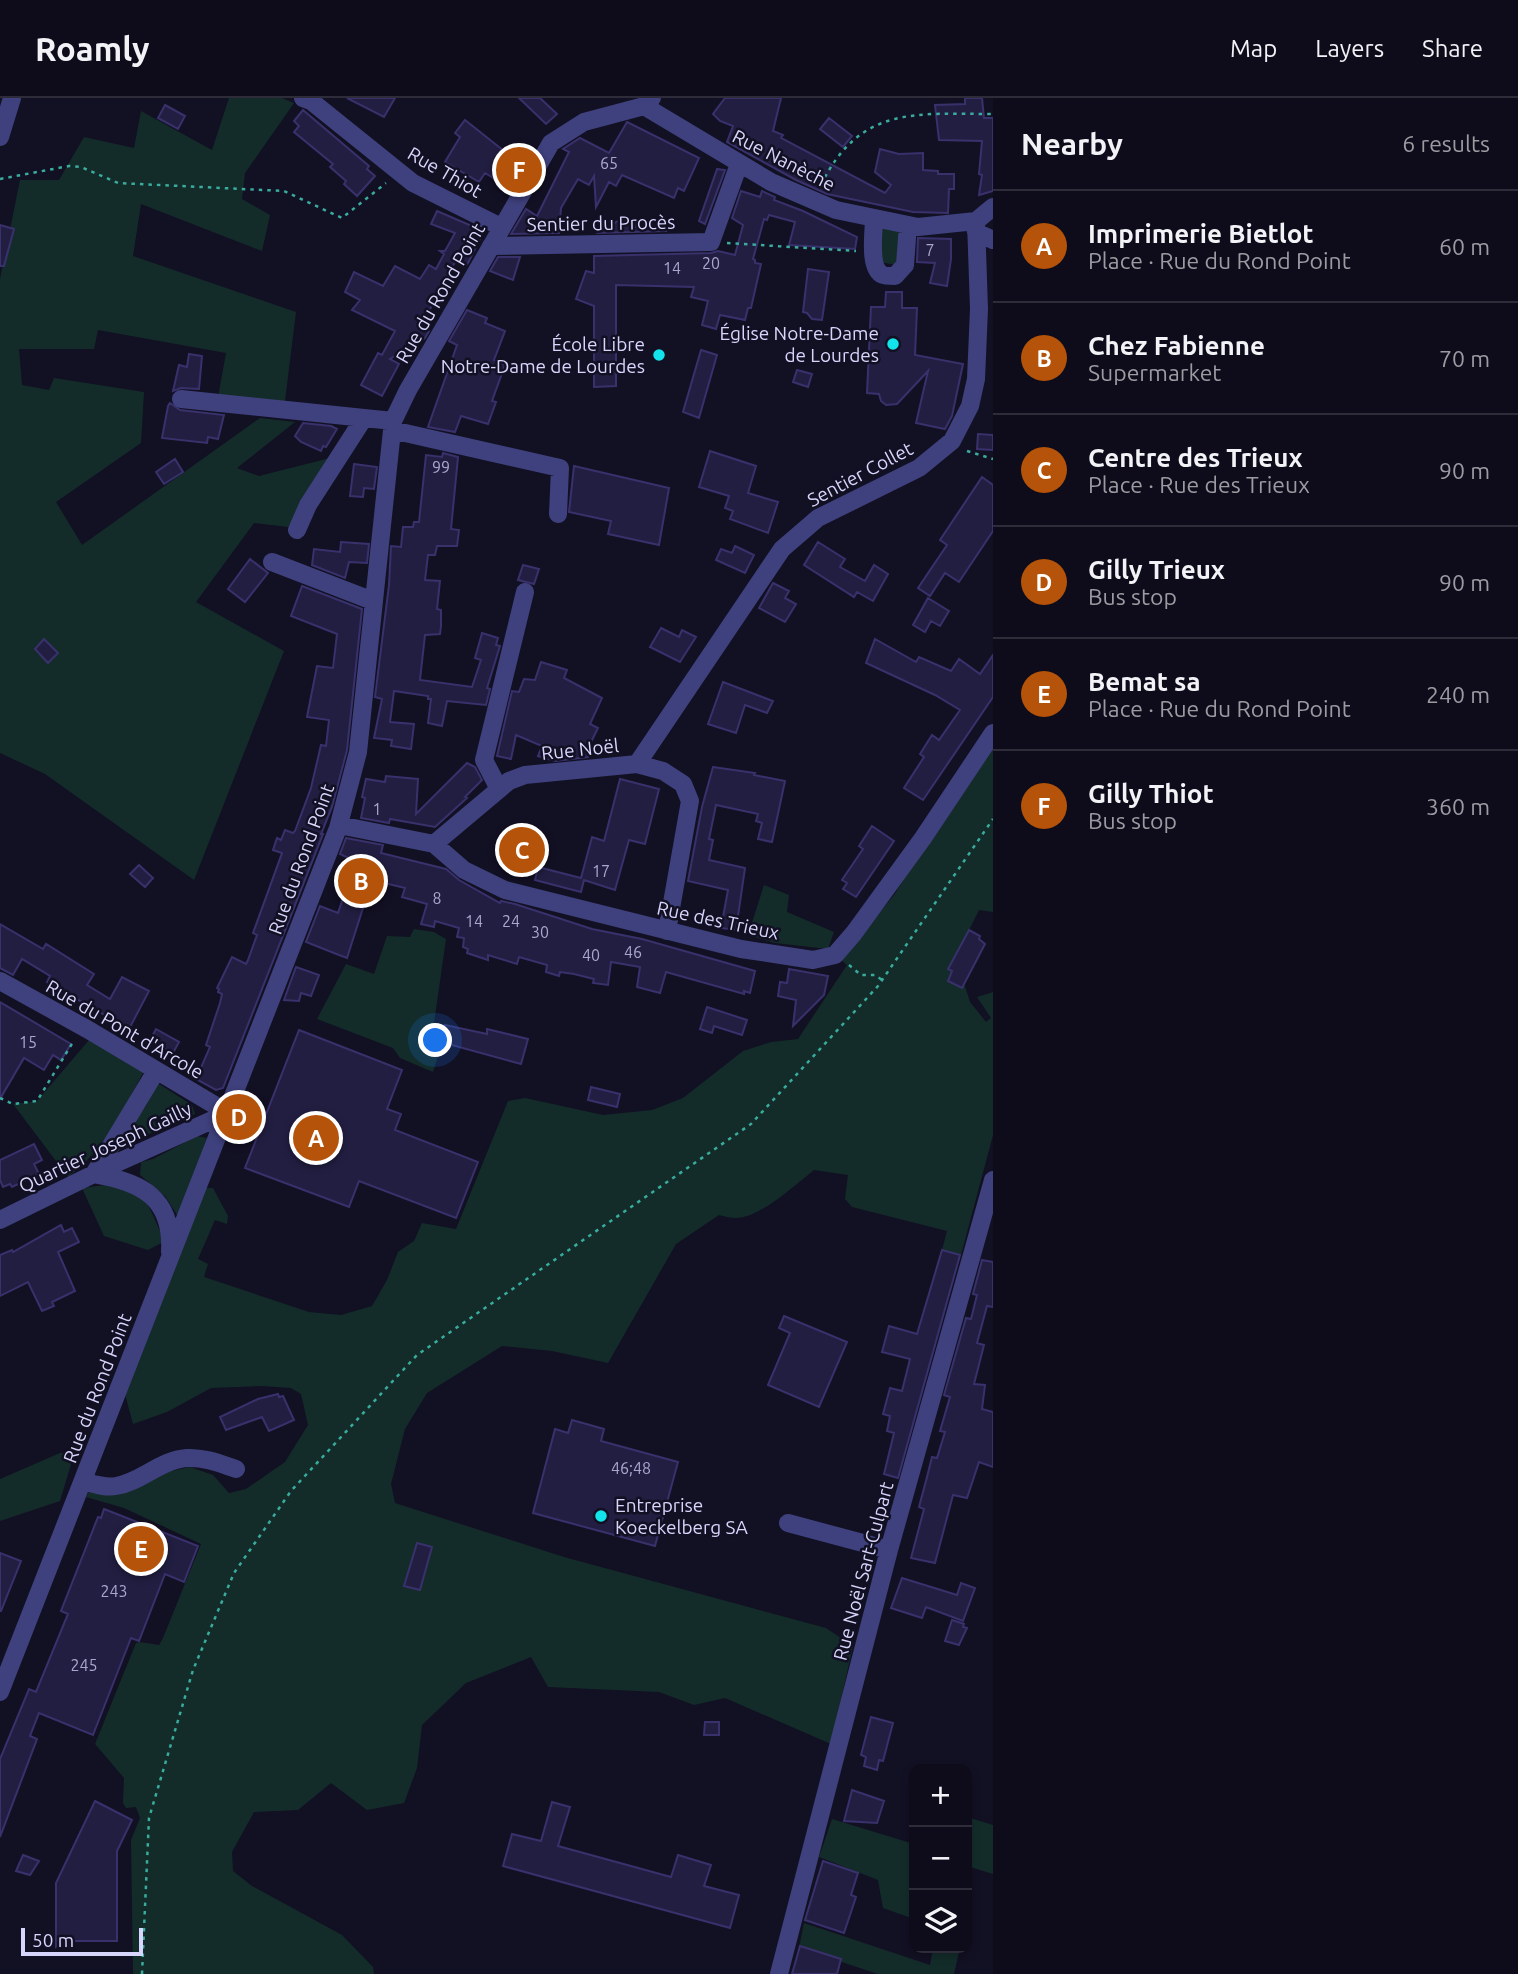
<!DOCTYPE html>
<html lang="en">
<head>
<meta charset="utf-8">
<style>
	:root { --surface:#0e0c1a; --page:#171523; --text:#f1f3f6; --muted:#9b9ba2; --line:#2e2c39; --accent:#b45309 }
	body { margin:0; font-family:Ubuntu,sans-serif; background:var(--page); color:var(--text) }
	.controls { position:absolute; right:21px; bottom:21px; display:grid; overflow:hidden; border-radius:14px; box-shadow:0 4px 10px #0003 }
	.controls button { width:63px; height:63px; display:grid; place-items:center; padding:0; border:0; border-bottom:2px solid var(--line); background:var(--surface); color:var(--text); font:35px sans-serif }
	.scale { position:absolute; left:21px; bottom:18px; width:122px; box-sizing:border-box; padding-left:7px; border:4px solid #d7d5fc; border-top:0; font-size:19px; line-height:24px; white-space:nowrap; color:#d7d5fc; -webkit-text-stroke:5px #121023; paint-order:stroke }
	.you { position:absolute; left:436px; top:943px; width:24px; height:24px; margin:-18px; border:5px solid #fff; border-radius:50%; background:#1a73e8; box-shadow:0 0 0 10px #1a73e833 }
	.badge { display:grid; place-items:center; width:46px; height:46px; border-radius:50%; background:var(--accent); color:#fff; font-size:23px; font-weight:700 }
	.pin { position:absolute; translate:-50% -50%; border:4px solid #fff; box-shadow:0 2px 7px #0006 }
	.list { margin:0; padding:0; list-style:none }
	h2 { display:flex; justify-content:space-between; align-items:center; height:91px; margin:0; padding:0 28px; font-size:30px }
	h2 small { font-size:23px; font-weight:400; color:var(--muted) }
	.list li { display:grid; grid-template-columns:46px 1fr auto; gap:21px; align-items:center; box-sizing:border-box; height:112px; padding:0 28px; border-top:2px solid var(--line) }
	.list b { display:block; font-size:26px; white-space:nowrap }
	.list p { margin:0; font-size:23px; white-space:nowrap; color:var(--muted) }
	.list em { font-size:23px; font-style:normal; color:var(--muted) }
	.icon { flex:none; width:38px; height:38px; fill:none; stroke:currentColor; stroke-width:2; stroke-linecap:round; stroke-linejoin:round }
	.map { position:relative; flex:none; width:993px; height:1876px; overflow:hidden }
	header { display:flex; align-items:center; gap:42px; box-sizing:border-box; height:98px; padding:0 35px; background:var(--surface); border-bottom:2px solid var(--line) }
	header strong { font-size:33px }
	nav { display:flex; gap:38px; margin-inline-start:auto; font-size:24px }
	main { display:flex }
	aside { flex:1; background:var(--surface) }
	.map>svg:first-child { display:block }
	.green { fill:#132c2a }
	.building { fill:#221e42; stroke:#39316c; stroke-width:2 }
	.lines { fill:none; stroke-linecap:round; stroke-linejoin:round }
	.path { stroke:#39ac9d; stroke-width:2.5; stroke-dasharray:3.5 5; stroke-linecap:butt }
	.minor { stroke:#3f417e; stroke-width:18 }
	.poi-dot { fill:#13e3ea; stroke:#121023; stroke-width:2.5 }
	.labels { text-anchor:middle; stroke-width:5; stroke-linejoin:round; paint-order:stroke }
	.number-label { font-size:16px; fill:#aaa7ce }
	.street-label { font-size:19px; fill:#d7d5fc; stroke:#121023 }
	.poi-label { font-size:19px; fill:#d7d5fc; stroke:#121023; text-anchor:end }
</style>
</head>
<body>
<header>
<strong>Roamly</strong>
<nav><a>Map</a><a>Layers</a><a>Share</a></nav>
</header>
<main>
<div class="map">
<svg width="993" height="1876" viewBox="0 0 993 1876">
	<rect width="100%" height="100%" fill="#121023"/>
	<path class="green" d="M229 0H282L294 5 245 75 242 101 270 117 262 153 141 106 133 158 296 214 284 311 217 305 226 255 98 232 94 251H19L22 287 49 292 54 280 144 294 141 345 56 404 82 447 260 320 295 324 237 370 259 378 338 358 288 429 254 425 196 504 284 553 194 782 45 676 0 655V181L20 82H59L84 39 134 50 141 13 212 52Z
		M881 130 903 133 901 168 880 164Z
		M993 637V814L979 812 949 872 962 879 970 904 986 924 991 920 977 899 993 894V1037L961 1157 942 1152 947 1133 852 1109 845 1101 848 1077 814 1072C795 1087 760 1120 736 1120 730 1120 724 1118 719 1117L676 1146 608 1265 552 1253 502 1248 427 1295 405 1331 391 1386 395 1405 564 1459 826 1530 853 1548 831 1646 725 1600 694 1607 659 1594 548 1589 531 1559 466 1585 422 1627 417 1670 404 1705 367 1712 331 1685 298 1712 254 1714 232 1754 233 1773 252 1788 342 1837 373 1869 374 1876H133L131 1742 140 1720 136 1709 126 1710 123 1705 124 1680 95 1646 136 1545 140 1544 159 1547 163 1540 201 1446 124 1410 86 1399 91 1390 190 1369 213 1377 229 1395 246 1391 285 1364 308 1327 301 1296 291 1290 262 1288 211 1290 167 1314 133 1326 125 1296 205 1090H213L228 1118 227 1126 215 1122 198 1161 208 1166 204 1179 309 1214 341 1217 372 1208 387 1182 398 1154 414 1143 422 1125 456 1131 508 1003 525 1000 603 1017 652 1012 683 1000 743 953 771 944 798 941 847 867 841 862 894 797Z
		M764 787 789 797 787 814 834 834 828 851 775 845 748 837Z
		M414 831 434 834 446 841 434 925 448 927 433 974 400 960 393 950 317 921 346 866 374 876 387 838 410 839Z
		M89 942 144 973C123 1012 105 1052 68 1079L13 1006 37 1003Z
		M156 984 192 1007 195 1016 121 1048 126 1031 146 1008Z
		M197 1038 207 1040 179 1120 165 1098 140 1077 141 1064 153 1061Z
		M113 1086C148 1095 147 1105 161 1135L171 1140 148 1152 104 1138 82 1090Z
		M75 1353 60 1403 0 1423V1381L60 1355Z
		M967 1719 993 1727V1776L967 1768Z
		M832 1721 914 1746V1821L883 1810 878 1782 819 1759Z
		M804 1825 930 1867 933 1850H960L954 1876H878L799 1850Z"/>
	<path class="building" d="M347 0H395L384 19Z
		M519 0H540L557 16 546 26Z
		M725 0H781L773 33 783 37 781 40 885 95 891 87 875 74 880 51 899 56 923 55V72L938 73V76H954V91H949L948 115 913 114 827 96 796 82 727 44 733 28 720 23 713 16Z
		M965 0H982L984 20H993V93L979 97 982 77 979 76 982 43 939 42 935 7 965 6Z
		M165 7 185 18 178 31 158 20Z
		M303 12 369 68 367 71 375 78 357 98 344 86 346 83 330 69 333 66 294 34 299 28 294 23Z
		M829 20 852 38 843 49 820 31Z
		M465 22 518 64 500 84 485 75 479 84 445 64 460 39 455 35Z
		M627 24 699 60 684 93 678 90 674 100 622 77 616 88 609 84 596 109 594 78 589 87 578 81 561 110 559 135 511 136 526 111 537 118 569 54 563 51 580 40 609 55Z
		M717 71 725 72 705 126 699 123Z
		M741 93 760 99 762 93 775 99 774 102 803 113 857 139 855 151 789 147 795 124 769 117 767 122 764 121 753 161 755 162V165L761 166 751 210H748L745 222 720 217 716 231 702 227 708 203 691 199 694 189 616 187V288L594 289V208L576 201 586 173 594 175V158L711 155 718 153 735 157 743 127 732 120Z
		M437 113 481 132 482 137 479 143 467 144 466 146 476 149 468 165 464 169 455 164 420 230 429 233 425 240 390 261 399 266 382 298 361 287 378 255 382 257 395 233 352 212 360 202 345 194 354 174 383 188 395 168 420 181 429 167 436 171 444 156 440 153H445L455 135 431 126Z
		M624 119 638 123 636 129H665L666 133 599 135Z
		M0 127 14 131 4 168H0Z
		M918 140 951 141V161L947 188 930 185 935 165 917 164Z
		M498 159H520L513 182 490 173Z
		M808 171 829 174 822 222 812 221 807 215 803 214Z
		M886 194H902V210H917L915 257 963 266 952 318 945 331 916 325 928 273 897 306 886 307 881 303 879 296 867 295 871 209H885Z
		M467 212 487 220 485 225 505 233 494 262 505 267 492 303 496 304 488 326 461 318 455 334 428 329 457 247 449 243Z
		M701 252 717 257 699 320 683 314Z
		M189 256 202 258 199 291 181 290 173 293 179 267 187 269Z
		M797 272 812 276 808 289 793 284Z
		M170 305 180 312 224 317 218 341 208 339 207 345 162 340 168 308Z
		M303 325 331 328 337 331 326 349 323 348 321 353 301 344 295 338Z
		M978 336 993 337V352L977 351Z
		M710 353 756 368 748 395 778 404 768 435 730 421 733 413 725 410 729 398 699 389Z
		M443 355 458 359 451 431 459 432 457 448H437L435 457H428L425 482 440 483 437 511 441 512V528L440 536 425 537 420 582 472 589 481 562 475 560 482 535 498 540 496 547 500 548 487 590 490 591 486 607 447 603 442 628 428 625 431 601H428V598L394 593 390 624 414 626 411 651 391 648 392 642 374 640 382 601 375 599 389 487 391 448 401 449 403 429H413L414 424H419L426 357 442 359Z
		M175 361 183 374 164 386 156 374Z
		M354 366 377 369 374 391 364 390 363 399 350 398Z
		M574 368 669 390 659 447 608 436 611 423 569 414Z
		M982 379 993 387V433L959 484 945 475 930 498 918 490 947 447 940 442Z
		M341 444 369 446 367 465 349 464 345 480 312 467 314 451 340 454Z
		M818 444 845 461 840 469 865 483 874 467 888 476 873 503 857 494 854 499 804 467Z
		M735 448 754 457 745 475 716 462 721 451 732 455Z
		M250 461 268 475 245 504 228 491Z
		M523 467 539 471 534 486 518 482Z
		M773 485 789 493 785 500 796 506 785 524 759 510Z
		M302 488 362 511 347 652 332 709 321 736H323L223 990 216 992 196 981 210 949 206 947 220 905 222 896 218 894 219 891 217 890 232 859 246 866 248 862 257 837 253 835 282 755 273 752 277 740 281 742 285 732 293 735 295 733 311 690 321 647 326 648 329 622 307 619 317 568 333 570 337 536 291 518Z
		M928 500 949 513 940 528 931 523 925 534 913 527Z
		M661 530 679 539 682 532 696 539 680 564 650 549Z
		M44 541 58 555 48 565 35 551Z
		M875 541 916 564 919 559 951 573 959 561 980 576 993 557V599L923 702 904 690 924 659 920 656 932 637 939 642 960 612 935 597 866 565Z
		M541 564 567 572 564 580 602 600 590 626 598 630 589 648 592 649 588 659 555 663 538 658 542 648 516 637 511 661 497 658 512 593 519 594 524 581 535 582Z
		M723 584 773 603 767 615 745 607 736 635 708 626Z
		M467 665 475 669 482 682 465 699 467 700 435 729 390 721 389 725 361 720 365 700 362 699 366 681 385 684 386 678 418 681 416 716Z
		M713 669 755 675 754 677 785 683 772 744 758 741 762 725 756 723 758 716 716 707 709 741 713 742 709 762 745 770 736 832 721 830 728 792 688 783 702 709Z
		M620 681 659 691 645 746 629 742 615 792 584 782 581 794 535 782 538 769 581 780 592 739 604 743Z
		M872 728 894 743 856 799 843 791 847 785 842 782 863 751 859 748Z
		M346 740 383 747 381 755 446 771 459 782 500 805 501 803 515 806 592 831 642 841 755 873 750 895 744 893V896L666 874 660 895 637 889 640 869 611 864 608 887 593 885 594 881 574 876 560 874 559 878 546 874 547 867 519 859 517 866 488 857V862L467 855 468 851 463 849 464 840 457 839 459 830 435 823 434 829 421 826 427 806 402 799 405 790 372 782 347 860 339 857 306 844 320 808 338 815 349 782H346L351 761 340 756Z
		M516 740 531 742 528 764 514 762Z
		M139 767 153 780 145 789 130 776Z
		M0 826 43 851 46 846 94 876 87 887 110 901 122 879 149 893 129 931 47 884 50 878 22 861 13 877 0 870Z
		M969 832 980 838 979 841 985 846 962 890 948 883 952 873 948 871Z
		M296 869 319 877 311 898 301 895 299 903 284 902Z
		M789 871 828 878 824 897 793 928 796 902 778 898 780 884 787 885Z
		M0 904 71 946 61 962 53 957 44 972 24 960 0 1001Z
		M707 909 747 922 742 937 714 928 712 935 700 931Z
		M445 927 487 936V931L528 941 521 966 441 944Z
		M156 931 179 944 173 955 150 942Z
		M299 932 402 972 387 1011 401 1016 395 1032 478 1064 456 1120 359 1083 349 1109 245 1070Z
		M591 989 620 996 617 1009 588 1002Z
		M34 1046 42 1062 34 1066 39 1076 12 1089 10 1086 3 1089 0 1082V1062Z
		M61 1127 64 1134 72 1130 79 1144 58 1154 75 1193 52 1204 54 1208 42 1213 28 1184 0 1198V1157L12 1152 13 1154Z
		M942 1152 960 1157 898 1380 884 1376 894 1335 887 1333 890 1318 883 1316 890 1290 902 1293 910 1261 882 1254 889 1228 917 1236Z
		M982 1162 993 1164V1209L987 1208 977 1245 984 1247 974 1286 985 1287 982 1311 993 1314V1369L979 1364 967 1400 953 1397 935 1465 911 1460 924 1411 919 1409 927 1379 932 1359 937 1360 945 1334 940 1333 950 1299 944 1297 966 1220 971 1221 977 1197 973 1196Z
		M784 1218 847 1244 819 1309 768 1287 790 1235 779 1230Z
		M278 1296 279 1299 283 1298 294 1322 269 1333 262 1319 226 1332 220 1319 258 1301Z
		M572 1322 604 1331 601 1343 678 1364 655 1448 533 1415 555 1331 568 1335Z
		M104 1411 198 1448 184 1484 165 1476 139 1543 131 1540 93 1637 39 1615 30 1638 37 1641 0 1739V1661L29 1591 36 1594 68 1516 61 1513 98 1419 101 1420Z
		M417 1445 432 1449 420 1492 404 1488Z
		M0 1455 21 1463 1 1513H0Z
		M902 1480 957 1497 961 1485 975 1490 963 1523 926 1509 922 1520 891 1510Z
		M952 1522 964 1526 963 1529 967 1530 959 1547 945 1543Z
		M871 1619 893 1625 883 1663 879 1662 877 1672 864 1668 866 1659 861 1657Z
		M705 1624H719V1637H704Z
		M852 1692 884 1703 877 1725 844 1723Z
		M95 1703 132 1722 117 1753V1843H68L56 1849V1785Z
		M552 1704 570 1709 558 1748 671 1779 678 1757 711 1767 704 1788 739 1797 730 1830 503 1768 512 1736 541 1743Z
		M23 1757 39 1763 30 1777 16 1773Z
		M823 1763 858 1775 851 1797 856 1799 844 1835 805 1822Z
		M800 1848 841 1861 837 1876H792Z"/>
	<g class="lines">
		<path class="path" d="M0 81 69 68 81 69 118 85 284 93 342 120 386 85
			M821 87C860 7 916 16 993 16
			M727 145 856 153
			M967 353 993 361
			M849 867 861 877H875L882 882
			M0 1000 13 1006 37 1003 73 944
			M142 1876 149 1720 193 1572 234 1475 291 1393 417 1257 751 1026 878 888 993 721"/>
		<path class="minor" d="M303 0 311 3 413 85 501 129
			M644 8 771 84 836 112 918 129 976 123 993 109
			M0 39 12 0
			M874 120C874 133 868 171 883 177 885 178 893 178 895 178L905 167 908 127
			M976 134 993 142
			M491 148 711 144 739 66
			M181 301 393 323
			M392 332 560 370 558 416
			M297 432 308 407 364 320
			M272 464 373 503
			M637 666 782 451 818 420 919 370 952 343 970 308 976 281 979 211 976 123
			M499 691 484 662 525 494
			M339 727 434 746 464 772 505 792 741 851 813 862 835 857 854 835 923 740 993 635
			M434 746 509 683 525 677 637 666 663 673 683 686 690 703 667 833
			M0 883 87 931 228 1015
			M156 973 94 1076C142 1084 173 1100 170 1154
			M0 1122 110 1068 228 1015
			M83 1383C94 1386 105 1390 116 1388 141 1384 160 1362 187 1360 204 1359 221 1366 236 1371
			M788 1425 889 1452
			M0 1594 338 730 358 654 393 323 408 292 551 45 584 24 644 8 652 0
			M779 1876 889 1452 993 1082"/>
	</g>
	<g class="poi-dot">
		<circle cx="893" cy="246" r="7"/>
		<circle cx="659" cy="257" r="7"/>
		<circle cx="601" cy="1418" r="7"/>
	</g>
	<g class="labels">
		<g class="number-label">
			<text x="609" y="71">65</text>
			<text x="930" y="158">7</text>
			<text x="711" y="171">20</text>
			<text x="672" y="176">14</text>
			<text x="441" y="375">99</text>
			<text x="377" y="717">1</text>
			<text x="601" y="779">17</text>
			<text x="437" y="806">8</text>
			<text x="474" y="829">14</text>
			<text x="511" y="829">24</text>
			<text x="540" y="840">30</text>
			<text x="633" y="860">46</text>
			<text x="591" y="863">40</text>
			<text x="28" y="950">15</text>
			<text x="631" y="1376">46;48</text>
			<text x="114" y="1499">243</text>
			<text x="84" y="1573">245</text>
		</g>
		<g class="street-label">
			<text transform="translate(784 62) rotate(27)" y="7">Rue Nanèche</text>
			<text transform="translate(445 74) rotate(30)" y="7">Rue Thiot</text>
			<text transform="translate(601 125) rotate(-1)" y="7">Sentier du Procès</text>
			<text transform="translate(440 195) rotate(-60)" y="7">Rue du Rond Point</text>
			<text transform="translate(860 376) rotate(-28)" y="7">Sentier Collet</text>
			<text transform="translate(580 651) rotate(-6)" y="7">Rue Noël</text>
			<text transform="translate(301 761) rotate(-70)" y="7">Rue du Rond Point</text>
			<text transform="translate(718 822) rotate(12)" y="7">Rue des Trieux</text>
			<text transform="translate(125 931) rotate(30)" y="7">Rue du Pont d'Arcole</text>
			<text transform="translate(105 1049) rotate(-25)" y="7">Quartier Joseph Gailly</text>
			<text transform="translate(97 1290) rotate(-69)" y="7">Rue du Rond Point</text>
			<text transform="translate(863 1473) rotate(-75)" y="7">Rue Noël Sart-Culpart</text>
		</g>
		<g class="poi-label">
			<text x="879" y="242">Église Notre-Dame<tspan x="879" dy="22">de Lourdes</tspan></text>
			<text x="645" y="253">École Libre<tspan x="645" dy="22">Notre-Dame de Lourdes</tspan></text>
			<text x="615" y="1414" text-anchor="start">Entreprise<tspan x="615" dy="22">Koeckelberg SA</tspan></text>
		</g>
	</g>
</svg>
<div class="controls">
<button>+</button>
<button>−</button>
<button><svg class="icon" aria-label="layers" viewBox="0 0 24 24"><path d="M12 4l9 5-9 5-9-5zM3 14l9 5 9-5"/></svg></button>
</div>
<div class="scale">50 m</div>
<div class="you"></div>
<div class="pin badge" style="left:316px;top:1040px">A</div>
<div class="pin badge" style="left:361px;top:783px">B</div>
<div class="pin badge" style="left:522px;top:752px">C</div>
<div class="pin badge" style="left:239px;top:1019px">D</div>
<div class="pin badge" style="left:141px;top:1451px">E</div>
<div class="pin badge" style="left:519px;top:72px">F</div>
</div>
<aside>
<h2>Nearby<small>6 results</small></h2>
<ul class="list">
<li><span class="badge">A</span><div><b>Imprimerie Bietlot</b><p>Place · Rue du Rond Point</p></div><em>60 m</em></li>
<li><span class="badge">B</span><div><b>Chez Fabienne</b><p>Supermarket</p></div><em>70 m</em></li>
<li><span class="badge">C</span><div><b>Centre des Trieux</b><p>Place · Rue des Trieux</p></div><em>90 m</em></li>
<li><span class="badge">D</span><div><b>Gilly Trieux</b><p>Bus stop</p></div><em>90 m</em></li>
<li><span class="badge">E</span><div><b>Bemat sa</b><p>Place · Rue du Rond Point</p></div><em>240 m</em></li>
<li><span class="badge">F</span><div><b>Gilly Thiot</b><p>Bus stop</p></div><em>360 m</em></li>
</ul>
</aside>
</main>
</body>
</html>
